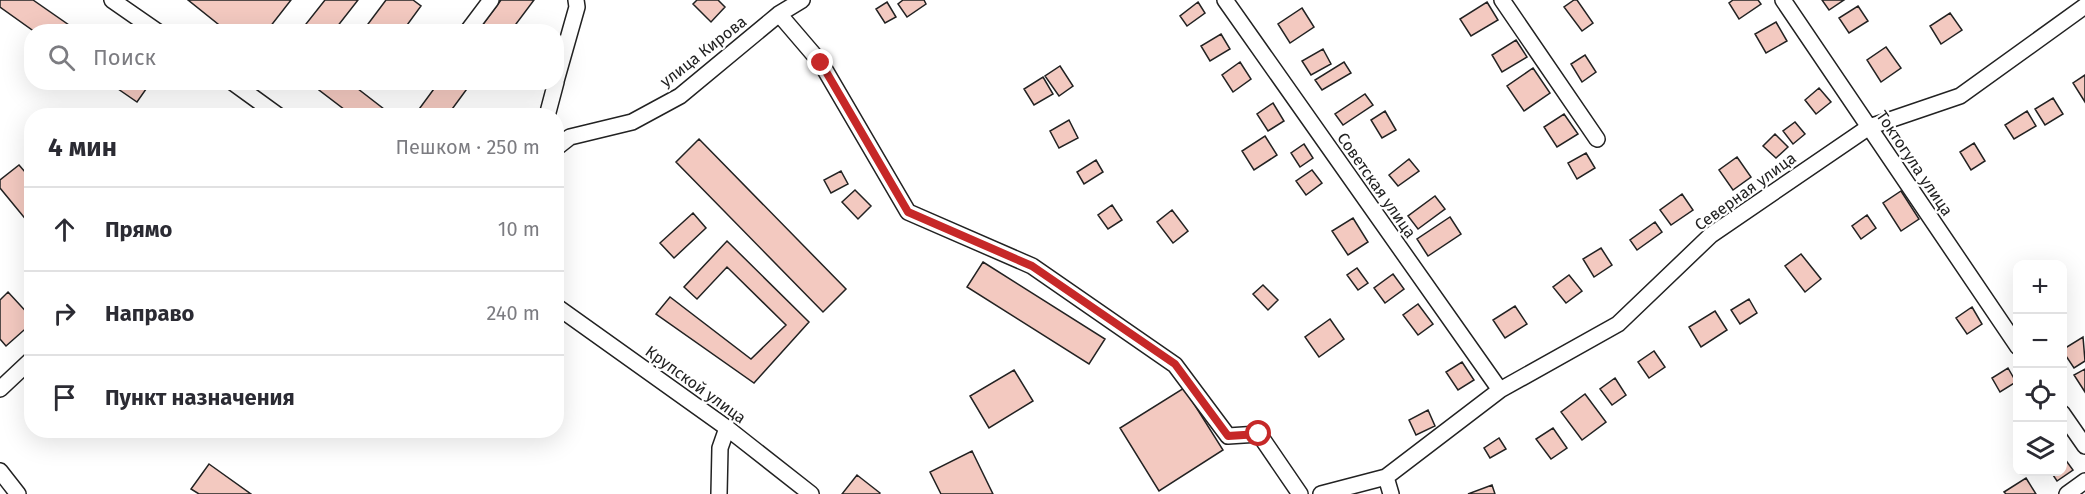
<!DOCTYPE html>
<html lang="ru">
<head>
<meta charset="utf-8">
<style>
  :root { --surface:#fff; --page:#f2f2f3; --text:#2b2b33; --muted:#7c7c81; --line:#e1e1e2 }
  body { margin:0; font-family:"Fira Sans",sans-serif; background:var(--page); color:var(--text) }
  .controls { position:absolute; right:18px; bottom:18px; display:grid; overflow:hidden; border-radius:12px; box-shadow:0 6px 24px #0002 }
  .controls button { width:54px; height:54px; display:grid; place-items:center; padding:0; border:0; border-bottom:2px solid var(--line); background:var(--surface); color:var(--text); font:30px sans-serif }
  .stop { position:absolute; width:18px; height:18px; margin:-14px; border:4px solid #c62828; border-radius:50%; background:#fff }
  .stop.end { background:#c62828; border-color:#fff; box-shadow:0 2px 6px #0008 }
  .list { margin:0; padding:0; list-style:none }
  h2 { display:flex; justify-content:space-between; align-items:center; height:78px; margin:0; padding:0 24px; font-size:26px }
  h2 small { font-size:20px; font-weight:400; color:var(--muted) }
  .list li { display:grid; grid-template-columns:39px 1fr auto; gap:18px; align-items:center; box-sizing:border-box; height:84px; padding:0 24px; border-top:2px solid var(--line) }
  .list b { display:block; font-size:22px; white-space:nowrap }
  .list em { font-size:20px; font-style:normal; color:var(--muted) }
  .icon { flex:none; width:33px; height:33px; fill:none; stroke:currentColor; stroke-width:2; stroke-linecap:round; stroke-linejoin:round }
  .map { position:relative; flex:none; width:2085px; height:494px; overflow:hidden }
  .search { position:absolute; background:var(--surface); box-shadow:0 6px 24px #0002; left:24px; top:24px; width:540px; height:66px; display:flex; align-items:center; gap:15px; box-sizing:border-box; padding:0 21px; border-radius:24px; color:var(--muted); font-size:22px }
  .panel { position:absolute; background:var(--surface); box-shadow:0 6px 24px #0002; left:24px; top:108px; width:540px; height:330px; border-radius:24px }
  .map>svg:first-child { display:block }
  .building { fill:#f3c9c0; stroke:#222; stroke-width:1.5 }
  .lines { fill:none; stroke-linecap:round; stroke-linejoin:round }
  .minor-casing { stroke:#222; stroke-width:18 }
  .minor { stroke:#fff; stroke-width:15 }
  .route { stroke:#c62828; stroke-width:8 }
  .labels { text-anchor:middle; stroke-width:4.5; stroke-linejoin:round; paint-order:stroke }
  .street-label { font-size:16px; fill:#222; stroke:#fff }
</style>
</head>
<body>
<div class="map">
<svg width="2085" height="494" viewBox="0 0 2085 494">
  <rect width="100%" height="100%" fill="#fff"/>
  <!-- building -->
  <path class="building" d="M0,0H33L79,32H35L0,7Z
    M188,0H291L266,32H228Z
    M325,0H358L333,32H306L302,29Z
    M386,0H413L421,6L402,32H362Z
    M501,0H534L510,32H477Z
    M697,0H718L725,7L711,22L693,4Z
    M903,0H924L926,4L907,17L898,4Z
    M1574,0H1577L1593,23L1582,31L1564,7Z
    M1733,0H1758L1761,4L1739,19L1729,3Z
    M1822,0H1844L1829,10Z
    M887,2L896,17L885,23L876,9Z
    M1198,2L1205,13L1187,26L1180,16Z
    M1487,2L1498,20L1471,36L1460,19Z
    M1858,6L1868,21L1849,33L1839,18Z
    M1302,8L1314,27L1290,43L1278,24Z
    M1950,13L1962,30L1941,44L1930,26Z
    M1776,22L1787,41L1766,53L1755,34Z
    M1221,34L1230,49L1210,61L1201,46Z
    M1516,40L1527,57L1502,72L1492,55Z
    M1886,47L1901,68L1881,82L1867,60Z
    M1323,49L1331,64L1311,75L1302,61Z
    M1585,55L1596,72L1582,82L1571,64Z
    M1240,62L1251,79L1233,92L1222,75Z
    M1344,62L1351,73L1322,90L1315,80Z
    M1060,66L1073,86L1059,96L1045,76Z
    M1533,68L1550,93L1524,111L1507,86Z
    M2085,75V102L2073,83Z
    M1043,77L1053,94L1034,105L1024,89Z
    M108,82H151L137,102Z
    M324,82H349L393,116H353L319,90Z
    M439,82H472L447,116H414Z
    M1819,88L1831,102L1816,114L1805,100Z
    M1365,94L1373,105L1343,125L1335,114Z
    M2053,98L2063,114L2045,125L2035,109Z
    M1273,103L1284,121L1268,131L1257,114Z
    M1385,111L1396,130L1382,138L1371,120Z
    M2027,111L2036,126L2014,139L2005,125Z
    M1564,114L1578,134L1557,147L1544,127Z
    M1069,120L1078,138L1059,148L1050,131Z
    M1795,122L1805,134L1793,144L1783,131Z
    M1775,134L1788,147L1776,158L1763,146Z
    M1265,136L1277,155L1254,170L1242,151Z
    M699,139L846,289L823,312L676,162Z
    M1974,143L1985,161L1971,170L1960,152Z
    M1304,144L1313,158L1300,167L1291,153Z
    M1586,153L1595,168L1577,179L1568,163Z
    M1737,157L1751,177L1733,190L1719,170Z
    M1409,159L1419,171L1398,186L1389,175Z
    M1096,160L1103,172L1084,184L1077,172Z
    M19,165L32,180V227L0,188V180Z
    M1312,170L1322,183L1306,195L1296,181Z
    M841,171L848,184L831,193L824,180Z
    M855,190L871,206L858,219L842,202Z
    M1901,191L1919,219L1901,231L1883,203Z
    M1682,194L1693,210L1671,225L1660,210Z
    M1435,196L1445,209L1418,229L1408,216Z
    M1112,205L1122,220L1108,229L1098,215Z
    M1172,210L1188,231L1173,243L1157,222Z
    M693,213L706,228L674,258L660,243Z
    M1867,215L1876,228L1861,239L1852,226Z
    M1450,217L1461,234L1428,256L1417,239Z
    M1353,218L1368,242L1348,255L1332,231Z
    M1655,222L1662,232L1637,250L1630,240Z
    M727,241L809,322L754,383L656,314L670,297L751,359L786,325L727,267L697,299L684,287Z
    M1601,248L1612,265L1594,277L1583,259Z
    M1801,254L1821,279L1805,292L1785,266Z
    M983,262L1105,339L1089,364L967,287Z
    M1357,268L1368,283L1358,290L1347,275Z
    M1393,274L1404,289L1385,303L1374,288Z
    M1569,275L1582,291L1566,303L1553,287Z
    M1263,285L1278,300L1268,310L1253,294Z
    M8,292L32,318V323L6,346L0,339V300Z
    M1749,299L1757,313L1740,324L1731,310Z
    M1418,304L1433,324L1418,335L1403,315Z
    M1515,306L1527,324L1505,338L1493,320Z
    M1972,307L1982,324L1967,334L1956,318Z
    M1715,311L1727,330L1701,347L1689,327Z
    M1330,319L1344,339L1319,357L1305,337Z
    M2083,337L2085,361L2074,368L2062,350Z
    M1654,351L1665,367L1649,378L1638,362Z
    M1462,362L1474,380L1458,390L1446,372Z
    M2008,368L2016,382L2000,392L1992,378Z
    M2085,369V392L2074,375Z
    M1014,370L1033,401L989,428L970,396Z
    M1615,378L1626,395L1612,405L1600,389Z
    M1184,388L1223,450L1159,491L1120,428Z
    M1585,394L1606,422L1582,440L1561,412Z
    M1428,410L1435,426L1416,435L1409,420Z
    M1553,428L1567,448L1551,459L1536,439Z
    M1499,438L1506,449L1490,458L1484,448Z
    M972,451L993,494H941L930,472Z
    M2062,455L2073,470L2057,481L2051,472H2062Z
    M209,464L251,494H199L191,489Z
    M857,475L880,493L879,494H842Z
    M2026,478L2036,494H2006L2004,492Z
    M1492,485L1495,494H1468Z"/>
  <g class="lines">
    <defs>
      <path id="minor" d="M112,0L158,32
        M1225,0L1500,390
        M1502,0L1597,139
        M1783,0L2018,347
        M779,14L821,63L908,212L1032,266L1175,365L1228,436L1259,434L1300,494
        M467,32L491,0
        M556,81L577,7L576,0
        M232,82L279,116
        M547,116L556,82
        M556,148L570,137L632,122L680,96L779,14L802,0
        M556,306L727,428L811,494
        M0,389L32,359
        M2062,413L2085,446
        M0,471L18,494
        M1386,477L1391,494
        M719,494L720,448L727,428
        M1321,494L1386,477L1500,390L1618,324L1711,235L1869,127L1960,96L2085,6
        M2067,494L2085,481"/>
    </defs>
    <!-- minor casing -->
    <use href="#minor" class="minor-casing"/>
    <!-- minor -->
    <use href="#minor" class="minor"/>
  </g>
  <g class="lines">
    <!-- route -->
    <path class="route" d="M821,63L908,212L1032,266L1175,364L1228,436L1259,434"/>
  </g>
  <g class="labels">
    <!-- street labels -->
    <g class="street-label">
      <text transform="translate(703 51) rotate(-38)" y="6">улица Кирова</text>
      <text transform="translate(1915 163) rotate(56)" y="6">Токтогула улица</text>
      <text transform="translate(1377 185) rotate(55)" y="6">Советская улица</text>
      <text transform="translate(1745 191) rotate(-36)" y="6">Северная улица</text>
      <text transform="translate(696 384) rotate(36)" y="6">Крупской улица</text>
    </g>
  </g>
</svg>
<div class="controls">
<button>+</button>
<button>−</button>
<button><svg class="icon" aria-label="locate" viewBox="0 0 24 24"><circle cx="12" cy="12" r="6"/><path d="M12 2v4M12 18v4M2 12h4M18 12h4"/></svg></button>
<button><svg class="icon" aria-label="layers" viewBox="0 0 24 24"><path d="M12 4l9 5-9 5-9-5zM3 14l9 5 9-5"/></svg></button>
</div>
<div class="stop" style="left:1259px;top:434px"></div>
<div class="stop end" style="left:821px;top:63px"></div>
<div class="search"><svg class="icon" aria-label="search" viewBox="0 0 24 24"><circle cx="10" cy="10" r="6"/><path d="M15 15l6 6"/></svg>Поиск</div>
<section class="panel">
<h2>4 мин<small>Пешком · 250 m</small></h2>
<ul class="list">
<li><svg class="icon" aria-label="ahead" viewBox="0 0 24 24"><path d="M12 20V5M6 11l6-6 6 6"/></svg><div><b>Прямо</b></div><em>10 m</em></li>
<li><svg class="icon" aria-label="right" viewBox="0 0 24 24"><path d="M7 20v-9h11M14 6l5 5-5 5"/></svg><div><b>Направо</b></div><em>240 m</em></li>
<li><svg class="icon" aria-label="arrive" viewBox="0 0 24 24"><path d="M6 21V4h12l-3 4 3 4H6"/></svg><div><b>Пункт назначения</b></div></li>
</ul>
</section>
</div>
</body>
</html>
